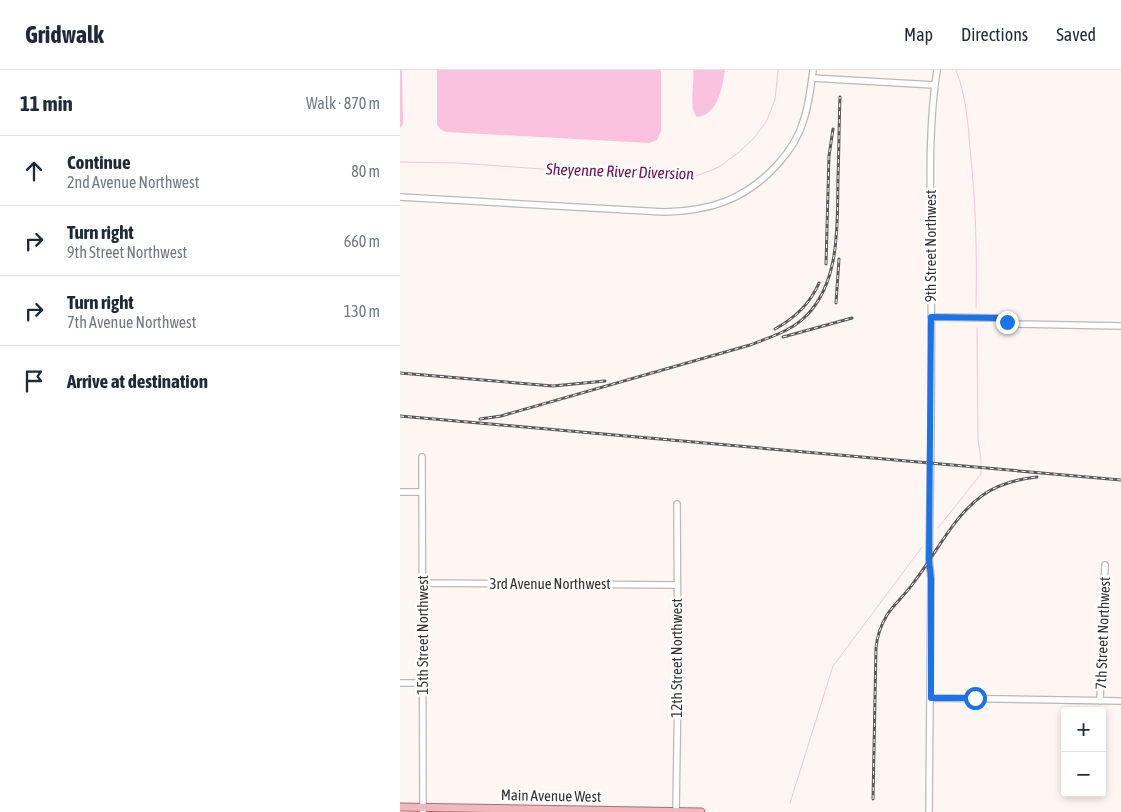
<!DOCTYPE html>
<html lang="en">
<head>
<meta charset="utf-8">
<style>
  :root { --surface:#fff; --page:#f6f6f7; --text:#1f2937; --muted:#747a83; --line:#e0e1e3 }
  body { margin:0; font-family:"Asap Condensed",sans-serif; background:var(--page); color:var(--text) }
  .controls { position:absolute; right:15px; bottom:15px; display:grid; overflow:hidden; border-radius:5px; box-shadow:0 2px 8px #0003 }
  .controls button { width:45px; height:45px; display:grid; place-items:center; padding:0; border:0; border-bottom:1px solid var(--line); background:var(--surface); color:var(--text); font:25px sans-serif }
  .stop { position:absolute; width:15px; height:15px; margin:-11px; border:4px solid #1a73e8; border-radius:50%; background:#fff }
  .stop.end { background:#1a73e8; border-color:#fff; box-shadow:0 1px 5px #0008 }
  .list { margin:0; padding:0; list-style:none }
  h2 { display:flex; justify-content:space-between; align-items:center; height:65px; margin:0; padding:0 20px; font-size:21px }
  h2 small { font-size:16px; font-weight:400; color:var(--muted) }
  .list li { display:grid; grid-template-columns:32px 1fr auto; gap:15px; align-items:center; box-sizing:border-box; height:70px; padding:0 20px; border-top:1px solid var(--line) }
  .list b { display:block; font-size:19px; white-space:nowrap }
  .list p { margin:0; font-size:16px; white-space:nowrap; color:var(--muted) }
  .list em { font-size:16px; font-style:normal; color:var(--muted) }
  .icon { flex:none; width:28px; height:28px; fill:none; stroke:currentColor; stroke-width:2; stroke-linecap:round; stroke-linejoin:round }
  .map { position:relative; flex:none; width:721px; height:742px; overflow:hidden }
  header { display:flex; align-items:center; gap:30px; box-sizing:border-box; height:70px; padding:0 25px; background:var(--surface); border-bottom:1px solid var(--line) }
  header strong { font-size:24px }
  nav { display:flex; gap:28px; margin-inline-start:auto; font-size:18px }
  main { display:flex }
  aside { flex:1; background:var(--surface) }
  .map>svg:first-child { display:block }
  .water { fill:#fac2dc }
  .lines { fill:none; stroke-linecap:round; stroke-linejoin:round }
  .stream { stroke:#fac2dc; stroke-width:1 }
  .minor-casing { stroke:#beb7b4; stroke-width:8 }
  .major-casing { stroke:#ab6c6e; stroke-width:9 }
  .minor { stroke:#fff; stroke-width:5.5 }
  .major { stroke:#f2b9bc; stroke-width:7 }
  .rail-casing { stroke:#5e5a59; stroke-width:3 }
  .rail { stroke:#fff; stroke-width:1; stroke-dasharray:4; stroke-linecap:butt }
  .route { stroke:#1a73e8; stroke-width:6 }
  .labels { text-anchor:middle; stroke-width:5; stroke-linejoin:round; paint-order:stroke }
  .street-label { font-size:15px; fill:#363332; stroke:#fff }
  .water-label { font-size:16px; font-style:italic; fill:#750b4e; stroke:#fff }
</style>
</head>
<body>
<header>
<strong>Gridwalk</strong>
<nav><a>Map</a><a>Directions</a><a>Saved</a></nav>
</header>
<main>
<aside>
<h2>11 min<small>Walk · 870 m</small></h2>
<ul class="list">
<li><svg class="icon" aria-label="ahead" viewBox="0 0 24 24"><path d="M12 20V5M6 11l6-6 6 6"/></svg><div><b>Continue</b><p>2nd Avenue Northwest</p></div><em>80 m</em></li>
<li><svg class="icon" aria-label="right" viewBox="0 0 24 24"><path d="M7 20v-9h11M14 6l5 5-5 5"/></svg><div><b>Turn right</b><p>9th Street Northwest</p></div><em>660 m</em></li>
<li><svg class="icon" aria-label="right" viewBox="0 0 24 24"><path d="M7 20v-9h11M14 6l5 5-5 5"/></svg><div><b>Turn right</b><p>7th Avenue Northwest</p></div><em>130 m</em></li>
<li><svg class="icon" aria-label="arrive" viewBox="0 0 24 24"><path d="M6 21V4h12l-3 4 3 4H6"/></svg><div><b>Arrive at destination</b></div></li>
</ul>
</aside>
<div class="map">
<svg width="721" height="742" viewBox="0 0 721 742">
  <rect width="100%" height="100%" fill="#fef6f3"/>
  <!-- water -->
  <path class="water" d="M0,0H2L3,54L0,58Z
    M37,0H261V61L257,70L249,73L46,62L40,59L37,54Z
    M293,0H325C322,17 318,45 297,47C288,39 295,13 293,0Z"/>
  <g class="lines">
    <!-- stream -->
    <path class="stream" d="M556,0C566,26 568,52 570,79C576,132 577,185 576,238
      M0,92L58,93L212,104L296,106L319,97L339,82L354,68L366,52L375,30L378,0
      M538,458L581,404V389L578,370L577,258
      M390,733L433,596L522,477"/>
    <defs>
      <path id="minor" d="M412,8L534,15
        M0,127L264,142C310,141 345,130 377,95C389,82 399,67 404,49C409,33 411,17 413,0
        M531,247L597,248L616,254L721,256
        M22,387L23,742
        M0,422H22
        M23,513L277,515
        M0,613H23
        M531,628L721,631
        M700,631L705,495
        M276,742L278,613L277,434
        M529,742L531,508L529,489C531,392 532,295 531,197C531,132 527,65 537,0"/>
      <path id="major" d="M0,737L301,742"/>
    </defs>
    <!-- minor casing -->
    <use href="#minor" class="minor-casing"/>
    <!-- major casing -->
    <use href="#major" class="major-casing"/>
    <!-- minor -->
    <use href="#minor" class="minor"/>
    <!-- major -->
    <use href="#major" class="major"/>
    <defs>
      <path id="rail" d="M426,194L429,86L433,59
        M436,233L439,189
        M375,259C395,248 410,234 419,213
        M383,267L452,248
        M0,303L153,316L205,311
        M0,346L721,410
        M80,349L101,346L350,275C370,267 392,261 407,245C441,210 437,152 438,107C439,80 439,54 440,27
        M473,729L476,578C477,566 481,555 487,545C495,533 506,524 514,512C536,484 553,446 583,425C599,414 618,409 637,407"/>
    </defs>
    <!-- rail casing -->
    <use href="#rail" class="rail-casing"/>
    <!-- rail -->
    <use href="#rail" class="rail"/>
  </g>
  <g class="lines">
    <!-- route -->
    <path class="route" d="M575,628H531V508L529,490L531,247L597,248L607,252"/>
  </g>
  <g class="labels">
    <!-- street labels -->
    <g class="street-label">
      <text transform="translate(531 176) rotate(-90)" y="5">9th Street Northwest</text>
      <text x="150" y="519">3rd Avenue Northwest</text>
      <text transform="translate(703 563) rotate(-88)" y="5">7th Street Northwest</text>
      <text transform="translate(23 565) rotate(-90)" y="5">15th Street Northwest</text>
      <text transform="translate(277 588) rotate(-90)" y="5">12th Street Northwest</text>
      <text transform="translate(151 726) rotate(1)" y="5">Main Avenue West</text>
    </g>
    <!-- water labels -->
    <g class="water-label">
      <text transform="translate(220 101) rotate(2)" y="6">Sheyenne River Diversion</text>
    </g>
  </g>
</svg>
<div class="controls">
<button>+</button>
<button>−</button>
</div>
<div class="stop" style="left:575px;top:628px"></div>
<div class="stop end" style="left:607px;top:252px"></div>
</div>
</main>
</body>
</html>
